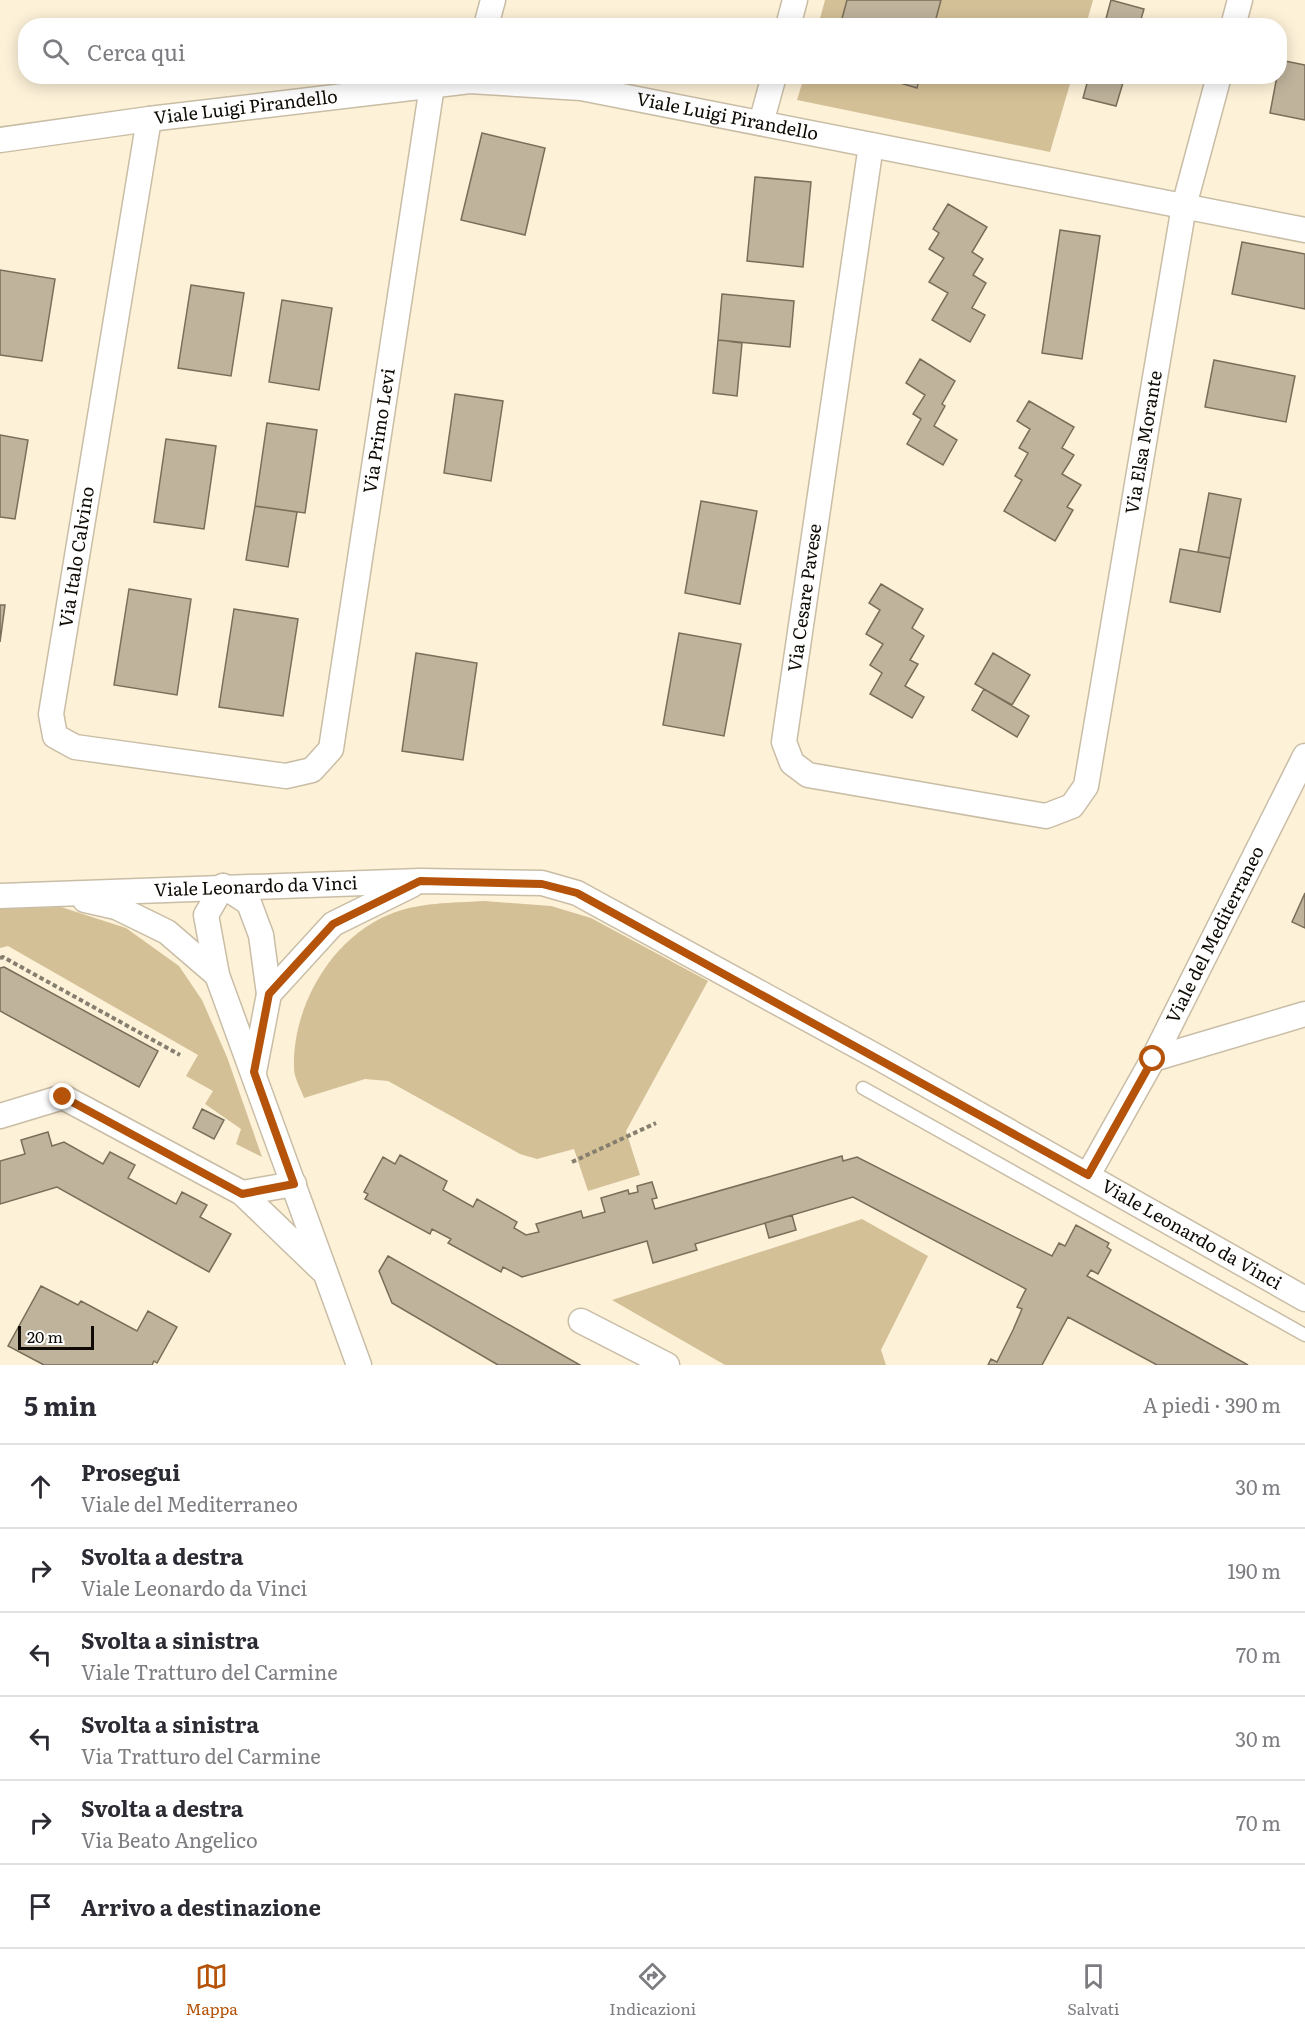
<!DOCTYPE html>
<html lang="it">
<head>
<meta charset="utf-8">
<style>
  :root { --surface:#fff; --page:#f7f7f7; --text:#2b2b33; --muted:#7c7c81; --line:#e1e1e2; --accent:#b45309 }
  body { margin:0; font-family:Literata,serif; background:var(--page); color:var(--text) }
  .scale { position:absolute; left:18px; bottom:15px; width:76px; box-sizing:border-box; padding-left:6px; border:3px solid #0f0b04; border-top:0; font-size:16px; line-height:21px; white-space:nowrap; color:#0f0b04; -webkit-text-stroke:4px #fff; paint-order:stroke }
  .stop { position:absolute; width:18px; height:18px; margin:-14px; border:4px solid #b45309; border-radius:50%; background:#fff }
  .stop.end { background:#b45309; border-color:#fff; box-shadow:0 2px 6px #0008 }
  .list { margin:0; padding:0; list-style:none }
  h2 { display:flex; justify-content:space-between; align-items:center; height:78px; margin:0; padding:0 24px; font-size:26px }
  h2 small { font-size:20px; font-weight:400; color:var(--muted) }
  .list li { display:grid; grid-template-columns:39px 1fr auto; gap:18px; align-items:center; box-sizing:border-box; height:84px; padding:0 24px; border-top:2px solid var(--line) }
  .list b { display:block; font-size:22px; white-space:nowrap }
  .list p { margin:0; font-size:20px; white-space:nowrap; color:var(--muted) }
  .list em { font-size:20px; font-style:normal; color:var(--muted) }
  .icon { flex:none; width:33px; height:33px; fill:none; stroke:currentColor; stroke-width:2; stroke-linecap:round; stroke-linejoin:round }
  .map { position:relative; flex:none; width:1305px; height:1365px; overflow:hidden }
  .search { position:absolute; background:var(--surface); box-shadow:0 3px 15px #0003; left:18px; right:18px; top:18px; height:66px; display:flex; align-items:center; gap:15px; box-sizing:border-box; padding:0 21px; border-radius:24px; color:var(--muted); font-size:22px }
  .sheet { height:582px; background:var(--surface) }
  nav { display:flex; justify-content:space-around; align-items:center; box-sizing:border-box; height:84px; border-top:2px solid var(--line); background:var(--surface); font-size:16px; color:var(--muted) }
  nav a { display:grid; justify-items:center; gap:3px }
  nav .on { color:var(--accent) }
  .map>svg:first-child { display:block }
  .green { fill:#d4c097 }
  .building { fill:#bfb39c; stroke:#796e59; stroke-width:1.5 }
  .lines { fill:none; stroke-linecap:round; stroke-linejoin:round }
  .lane-casing { stroke:#c9bda6; stroke-width:15 }
  .street-casing { stroke:#c9bda6; stroke-width:27 }
  .path { stroke:#867e6e; stroke-width:4; stroke-dasharray:4.5 3; stroke-linecap:butt }
  .lane { stroke:#fff; stroke-width:12 }
  .street { stroke:#fff; stroke-width:24 }
  .route { stroke:#b45309; stroke-width:8 }
  .labels { text-anchor:middle; stroke-width:6; stroke-linejoin:round; paint-order:stroke }
  .street-label { font-size:18px; fill:#0f0b04; stroke:#fff }
</style>
</head>
<body>
<div class="map">
<svg width="1305" height="1365" viewBox="0 0 1305 1365">
  <rect width="100%" height="100%" fill="#fdf1d8"/>
  <!-- green -->
  <path class="green" d="M825,0H1093L1086,25L818,26Z
    M804,77H1072L1050,152L797,100Z
    M484,901L551,906L591,918L708,981L626,1131L640,1175L588,1191L574,1149L537,1159L520,1154L388,1081L365,1079L304,1098C301,1089 294,1078 294,1068C292,1007 331,939 388,915C418,902 452,903 484,901Z
    M61,907L126,928L179,966L202,1000L227,1057L262,1157L236,1144L241,1129L205,1104L213,1091L186,1076L198,1055L8,946L0,948V909Z
    M862,1219L928,1256L881,1350L886,1365H725L612,1300Z"/>
  <!-- building -->
  <path class="building" d="M847,0H941L934,26H840Z
    M1111,0L1144,9L1139,26H1104Z
    M1280,60L1305,65V120L1270,113L1277,76H1280Z
    M877,76H920L917,88Z
    M1089,76H1125L1116,106L1083,98Z
    M482,133L545,148L525,235L461,220Z
    M755,177L811,182L803,267L747,261Z
    M948,204L987,227L972,252L983,259L973,275L986,283L972,308L985,315L970,342L932,320L948,293L929,282L944,258L929,249L939,233L933,229Z
    M1060,230L1100,236L1082,359L1042,353Z
    M1242,242L1305,254V309L1232,294Z
    M0,270L55,279L42,361L0,355Z
    M191,285L244,293L231,376L178,368Z
    M722,294L794,301L790,347L718,340Z
    M282,300L332,308L319,390L269,382Z
    M718,340L742,343L737,396L713,393Z
    M920,359L955,381L942,404L945,406L934,426L957,440L943,465L907,444L921,419L913,414L925,395L906,383Z
    M1214,360L1295,376L1286,422L1205,407Z
    M455,394L503,401L491,481L444,473Z
    M1029,401L1074,427L1062,448L1074,455L1062,474L1081,485L1067,507L1073,510L1055,541L1004,511L1022,480L1015,476L1028,453L1019,448L1030,429L1017,421Z
    M267,423L317,430L305,513L255,506Z
    M0,435L28,440L15,519L0,517Z
    M166,439L216,446L204,529L154,522Z
    M1209,493L1241,499L1230,558L1198,552Z
    M701,501L757,511L740,604L685,593Z
    M255,506L297,512L288,567L246,560Z
    M1180,549L1230,558L1220,612L1170,602Z
    M881,584L923,609L912,628L924,636L910,660L918,664L905,686L924,697L912,718L870,694L882,673L870,665L883,644L866,634L880,610L869,603Z
    M129,589L191,599L177,695L114,685Z
    M0,605H5L0,642Z
    M234,609L298,619L283,716L219,707Z
    M679,633L741,644L724,736L663,725Z
    M416,653L477,663L463,760L402,751Z
    M993,653L1030,675L1012,705L975,684Z
    M984,689L1029,716L1017,737L972,710Z
    M1305,893V928L1292,922Z
    M4,967L158,1051L139,1087L0,1011V968Z
    M202,1109L224,1120L214,1139L193,1128Z
    M48,1132L52,1146L64,1142L103,1164L110,1152L135,1165L128,1178L176,1204L182,1192L207,1205L200,1217L231,1234L209,1272L57,1187L0,1204V1161L25,1154L21,1140Z
    M400,1155L447,1181L443,1190L473,1207L477,1199L517,1222L514,1228L526,1235L539,1232L536,1224L581,1211L583,1218L605,1212L601,1198L628,1190L629,1194L638,1192L637,1186L652,1182L657,1198L652,1199L655,1209L842,1156L843,1161L857,1157L1052,1256L1059,1243L1065,1246L1076,1225L1109,1243L1107,1247L1111,1250L1098,1274L1091,1270L1087,1276L1248,1365H1157L1068,1317L1042,1365H988L991,1359L997,1362L1013,1330L1022,1309L1017,1307L1026,1289L853,1197L695,1244L697,1250L653,1263L647,1241L522,1277L503,1267L501,1272L448,1243L451,1239L432,1229L430,1234L365,1199L368,1194L364,1192L383,1157L395,1164Z
    M792,1215L796,1230L769,1238L765,1223Z
    M388,1256L550,1348L580,1365H498L392,1303L379,1271Z
    M41,1286L78,1305L81,1301L137,1331L148,1311L177,1327L157,1363L154,1361L152,1365H44L8,1346Z"/>
  <g class="lines">
    <defs>
      <path id="lane" d="M863,1088L1305,1335"/>
      <g id="street">
        <path d="M486,26L493,0"/>
        <path d="M788,26L795,0"/>
        <path d="M1233,26L1240,0"/>
        <path id="s1" d="M149,119L51,714L55,736L75,747L286,776L312,770L331,749L432,86"/>
        <path d="M761,123L774,76"/>
        <path id="s2" d="M0,140L149,119L470,81L581,88L1305,230"/>
        <path id="s3" d="M871,145L784,742L792,763L808,775L1046,816L1072,806L1086,786L1184,206L1219,76"/>
        <path d="M223,886L206,915L217,975L359,1365"/>
        <path d="M223,886L249,903L261,935L269,994L254,1072"/>
        <path id="s4" d="M0,896L420,881L542,883L577,893L881,1059L1305,1299"/>
        <path d="M85,900L116,907L167,932L217,975"/>
        <path d="M269,994L333,924L412,885"/>
        <path d="M1153,1059L1305,1014"/>
        <path d="M0,1116L63,1097L242,1193L321,1269"/>
        <path id="s5" d="M1088,1175L1153,1059L1305,756"/>
        <path d="M242,1193L294,1184"/>
        <path d="M581,1321L667,1365"/>
      </g>
    </defs>
    <!-- lane casing -->
    <use href="#lane" class="lane-casing"/>
    <!-- street casing -->
    <use href="#street" class="street-casing"/>
    <!-- path -->
    <path class="path" d="M0,958L3,957L180,1055
      M572,1162L656,1123"/>
    <!-- lane -->
    <use href="#lane" class="lane"/>
    <!-- street -->
    <use href="#street" class="street"/>
  </g>
  <g class="lines">
    <!-- route -->
    <path class="route" d="M63,1097L242,1194L294,1184L254,1072L269,994L333,924L420,881L542,884L577,893L1088,1175L1153,1059"/>
  </g>
  <g class="labels">
    <!-- street labels -->
    <g class="street-label">
      <text dy="6" stroke="none"><textPath href="#s2" startOffset="248">Viale Luigi Pirandello</textPath></text>
      <text dy="6" stroke="none"><textPath href="#s2" startOffset="734">Viale Luigi Pirandello</textPath></text>
      <text dy="6" stroke="none"><textPath href="#s1" startOffset="1238">Via Primo Levi</textPath></text>
      <text dy="6" stroke="none"><textPath href="#s3" startOffset="1288">Via Elsa Morante</textPath></text>
      <text transform="translate(77 557) rotate(-81)" y="6">Via Italo Calvino</text>
      <text transform="translate(805 598) rotate(-82)" y="6">Via Cesare Pavese</text>
      <text dy="6" stroke="none"><textPath href="#s4" startOffset="256">Viale Leonardo da Vinci</textPath></text>
      <text dy="6" stroke="none"><textPath href="#s5" startOffset="272">Viale del Mediterraneo</textPath></text>
      <text dy="6" stroke="none"><textPath href="#s4" startOffset="1282">Viale Leonardo da Vinci</textPath></text>
    </g>
  </g>
</svg>
<div class="scale">20 m</div>
<div class="stop" style="left:1153px;top:1059px"></div>
<div class="stop end" style="left:63px;top:1097px"></div>
<div class="search"><svg class="icon" aria-label="search" viewBox="0 0 24 24"><circle cx="10" cy="10" r="6"/><path d="M15 15l6 6"/></svg>Cerca qui</div>
</div>
<section class="sheet">
<h2>5 min<small>A piedi · 390 m</small></h2>
<ul class="list">
<li><svg class="icon" aria-label="ahead" viewBox="0 0 24 24"><path d="M12 20V5M6 11l6-6 6 6"/></svg><div><b>Prosegui</b><p>Viale del Mediterraneo</p></div><em>30 m</em></li>
<li><svg class="icon" aria-label="right" viewBox="0 0 24 24"><path d="M7 20v-9h11M14 6l5 5-5 5"/></svg><div><b>Svolta a destra</b><p>Viale Leonardo da Vinci</p></div><em>190 m</em></li>
<li><svg class="icon" aria-label="left" viewBox="0 0 24 24"><path d="M17 20v-9H6M10 6l-5 5 5 5"/></svg><div><b>Svolta a sinistra</b><p>Viale Tratturo del Carmine</p></div><em>70 m</em></li>
<li><svg class="icon" aria-label="left" viewBox="0 0 24 24"><path d="M17 20v-9H6M10 6l-5 5 5 5"/></svg><div><b>Svolta a sinistra</b><p>Via Tratturo del Carmine</p></div><em>30 m</em></li>
<li><svg class="icon" aria-label="right" viewBox="0 0 24 24"><path d="M7 20v-9h11M14 6l5 5-5 5"/></svg><div><b>Svolta a destra</b><p>Via Beato Angelico</p></div><em>70 m</em></li>
<li><svg class="icon" aria-label="arrive" viewBox="0 0 24 24"><path d="M6 21V4h12l-3 4 3 4H6"/></svg><div><b>Arrivo a destinazione</b></div></li>
</ul>
</section>
<nav>
<a class="on"><svg class="icon" aria-label="map" viewBox="0 0 24 24"><path d="M3 6l6-2 6 2 6-2v14l-6 2-6-2-6 2zM9 4v14M15 6v14"/></svg>Mappa</a>
<a><svg class="icon" aria-label="directions" viewBox="0 0 24 24"><path d="M12 3l9 9-9 9-9-9zM9 14v-3h6M13 9l2 2-2 2"/></svg>Indicazioni</a>
<a><svg class="icon" aria-label="saved" viewBox="0 0 24 24"><path d="M7 4h10v16l-5-4-5 4z"/></svg>Salvati</a>
</nav>
</body>
</html>
